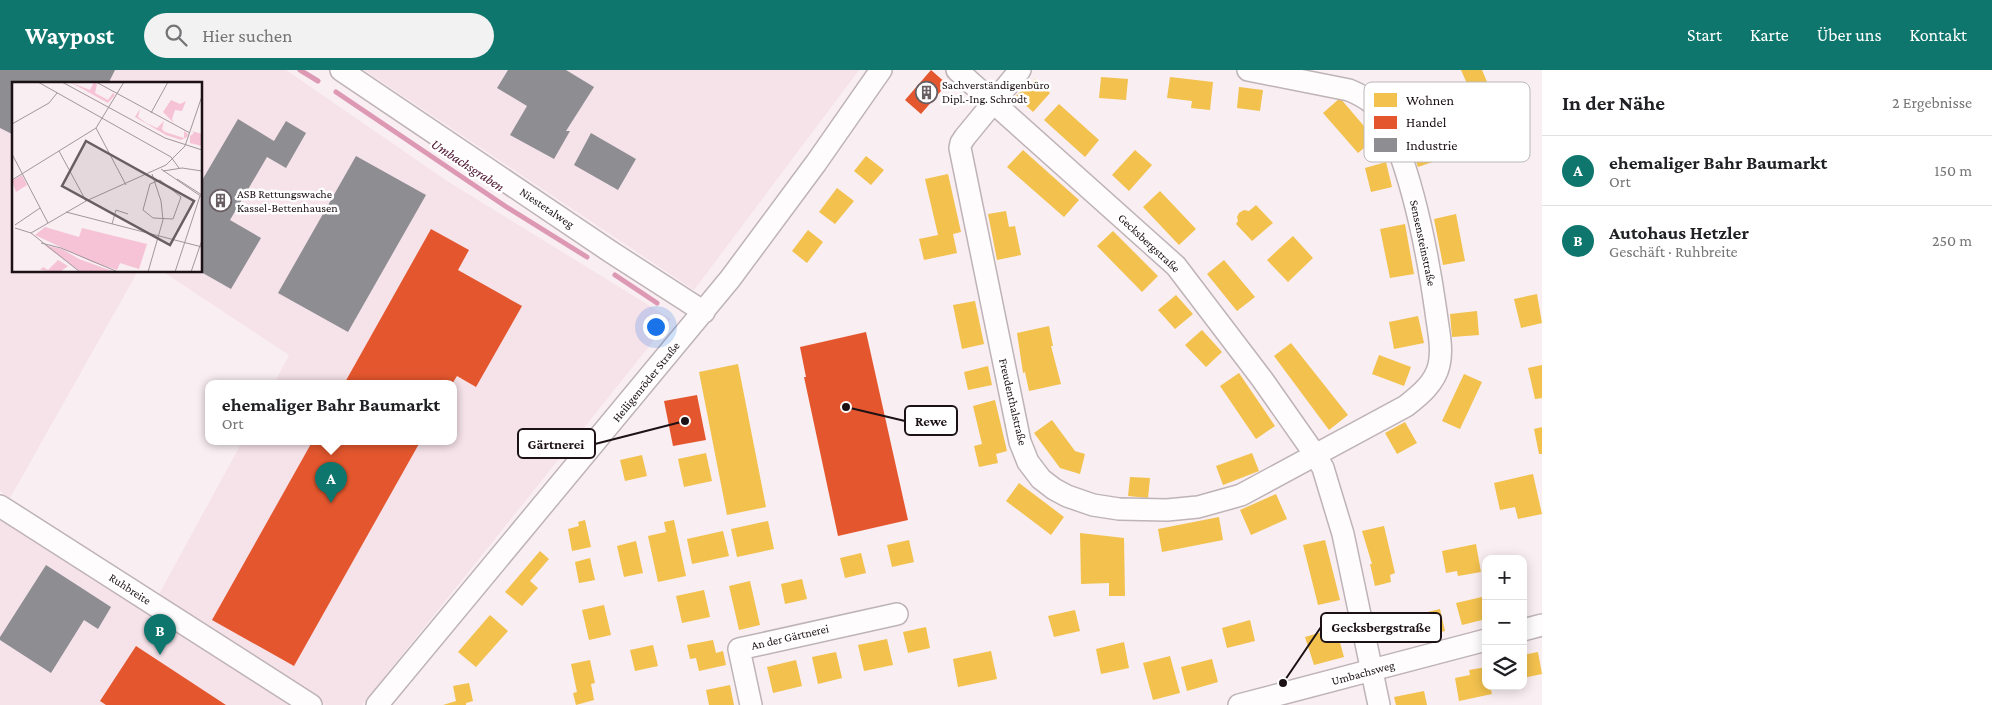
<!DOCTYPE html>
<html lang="de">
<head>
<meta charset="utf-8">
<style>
  :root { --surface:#fff; --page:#f2f2f2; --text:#202124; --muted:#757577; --line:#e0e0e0; --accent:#0f766e }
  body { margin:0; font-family:"Crimson Pro",serif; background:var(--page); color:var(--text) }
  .controls { position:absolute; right:15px; bottom:15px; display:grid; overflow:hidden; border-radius:10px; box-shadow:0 2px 12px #0003 }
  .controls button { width:45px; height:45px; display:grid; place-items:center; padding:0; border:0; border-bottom:1px solid var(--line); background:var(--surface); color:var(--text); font:25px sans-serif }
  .you { position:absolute; left:655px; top:256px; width:18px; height:18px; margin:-12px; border:4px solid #fff; border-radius:50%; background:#1a73e8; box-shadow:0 0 0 8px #1a73e833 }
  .badge { display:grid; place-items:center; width:32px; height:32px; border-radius:50%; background:var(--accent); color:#fff; font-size:16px; font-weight:700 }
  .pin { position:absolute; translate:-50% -41px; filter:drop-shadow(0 1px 2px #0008) }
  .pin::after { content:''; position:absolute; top:26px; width:18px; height:15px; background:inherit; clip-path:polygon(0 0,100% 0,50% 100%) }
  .popup { position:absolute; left:205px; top:310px; width:252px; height:65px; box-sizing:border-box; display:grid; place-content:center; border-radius:10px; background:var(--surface); filter:drop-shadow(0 1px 4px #0005); font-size:16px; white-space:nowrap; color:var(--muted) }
  .popup b { font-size:19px; color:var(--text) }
  .popup::after { content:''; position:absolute; left:50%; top:100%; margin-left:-10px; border:10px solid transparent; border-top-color:var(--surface) }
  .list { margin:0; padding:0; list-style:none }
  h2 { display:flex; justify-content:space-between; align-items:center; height:65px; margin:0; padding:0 20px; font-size:21px }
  h2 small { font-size:16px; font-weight:400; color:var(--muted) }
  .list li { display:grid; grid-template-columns:32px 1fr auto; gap:15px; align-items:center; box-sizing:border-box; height:70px; padding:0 20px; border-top:1px solid var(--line) }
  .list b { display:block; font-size:19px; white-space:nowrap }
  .list p { margin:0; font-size:16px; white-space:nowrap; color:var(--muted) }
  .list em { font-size:16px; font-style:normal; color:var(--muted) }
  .icon { flex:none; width:28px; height:28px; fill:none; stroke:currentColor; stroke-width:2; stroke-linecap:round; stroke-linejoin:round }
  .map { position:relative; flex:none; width:1542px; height:635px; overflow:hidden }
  header { display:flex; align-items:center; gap:30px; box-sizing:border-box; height:70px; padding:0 25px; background:var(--accent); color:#fff }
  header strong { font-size:24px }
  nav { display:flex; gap:28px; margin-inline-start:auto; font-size:18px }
  .search { width:350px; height:45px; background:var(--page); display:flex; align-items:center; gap:12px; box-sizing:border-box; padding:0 18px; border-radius:28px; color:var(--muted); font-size:19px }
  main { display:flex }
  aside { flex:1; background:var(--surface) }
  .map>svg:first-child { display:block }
  .built { fill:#f6e2e9 }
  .homes { fill:#f2c14e }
  .shops { fill:#e4572e }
  .industry { fill:#8d8d92 }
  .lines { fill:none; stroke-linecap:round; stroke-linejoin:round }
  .stream { stroke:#dd98b3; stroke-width:5 }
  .minor-casing { stroke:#beb3b6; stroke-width:24 }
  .minor { stroke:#fefcfd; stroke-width:21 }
  .labels { text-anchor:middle; stroke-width:5; stroke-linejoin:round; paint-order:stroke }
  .poi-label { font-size:12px; fill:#1c1115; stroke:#fff; text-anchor:start }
  .street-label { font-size:12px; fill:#1c1115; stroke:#fff }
  .water-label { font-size:14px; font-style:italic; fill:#4a0f2b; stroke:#fff }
  .inset-road { fill:none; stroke:#a19699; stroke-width:1 }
  .view { fill:#695e62; fill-opacity:0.15; stroke:#695e62; stroke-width:2.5 }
  .inset-edge { fill:none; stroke:#1c1115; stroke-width:2.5 }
  .key { fill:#fff; stroke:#bbb8b9; stroke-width:1 }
  .key-label { font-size:14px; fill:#1c1115 }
  .leader { fill:none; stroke:#1c1115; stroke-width:2 }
  .callout-dot { fill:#1c1115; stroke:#fff; stroke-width:2 }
  .callout { fill:#fff; stroke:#1c1115; stroke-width:2 }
  .callout-label { font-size:14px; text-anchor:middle; font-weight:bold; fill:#1c1115 }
</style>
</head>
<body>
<header>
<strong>Waypost</strong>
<div class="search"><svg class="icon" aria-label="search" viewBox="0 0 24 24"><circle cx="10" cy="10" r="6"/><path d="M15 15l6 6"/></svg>Hier suchen</div>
<nav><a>Start</a><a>Karte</a><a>Über uns</a><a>Kontakt</a></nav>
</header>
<main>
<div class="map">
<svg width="1542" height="635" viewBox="0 0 1542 635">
  <rect width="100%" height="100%" fill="#f9eef1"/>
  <!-- built -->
  <path class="built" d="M0,0H286L447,111L671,249L362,635H325L158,526L242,372H454V314H274L289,285L162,201H201V14H14V201H138L10,428L0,421Z
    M364,0H859L694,220Z
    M0,448L136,536L290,635H0Z"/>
  <!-- homes -->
  <path class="homes" d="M1461,0H1482L1493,26L1476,34Z
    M1101,7L1128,9L1126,30L1099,28Z
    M1170,7L1213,12L1210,40L1191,38L1192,31L1167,28Z
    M1035,9L1050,23L1033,42L1016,26Z
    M1239,17L1263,20L1260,41L1237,38Z
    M1419,18L1426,37L1403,45L1396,26Z
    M1340,28L1375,69L1358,83L1323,43Z
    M1059,34L1099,70L1085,87L1044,50Z
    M1434,61L1444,88L1418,97L1408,70Z
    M1521,71L1524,86L1513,88L1509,74Z
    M1023,80L1079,130L1064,147L1007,97Z
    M1135,80L1152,95L1129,121L1112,105Z
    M866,86L884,100L871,115L854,101Z
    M1386,92L1392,117L1371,122L1365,98Z
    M948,104L961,162L953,164L957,183L924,190L919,169L938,165L925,109Z
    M837,118L854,131L835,154L819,142Z
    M1160,121L1196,159L1179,175L1143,137Z
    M1256,135L1273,153L1252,171L1236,154L1238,151L1237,147L1239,143L1244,140L1249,141Z
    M1006,141L1009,157L1015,156L1021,185L997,190L988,144Z
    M1456,144L1465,191L1443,195L1434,149Z
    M1405,154L1414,204L1390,208L1380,159Z
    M808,160L823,172L807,193L792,181Z
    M1113,161L1158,206L1142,222L1097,176Z
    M1293,166L1313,188L1288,212L1267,190Z
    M1224,190L1255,227L1237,241L1207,204Z
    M1537,224L1542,253L1521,258L1514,229Z
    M1176,225L1193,244L1175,259L1158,240Z
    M975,231L984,274L962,279L953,235Z
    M1477,241L1479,265L1452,267L1450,244Z
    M1418,246L1424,273L1394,279L1389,252Z
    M1049,256L1053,276H1051L1061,314L1029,321L1025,302L1023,303L1017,263Z
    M1202,260L1222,282L1206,297L1185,275Z
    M1291,273L1348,345L1329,360L1274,286Z
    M1379,285L1411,297L1404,316L1372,304Z
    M738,294L766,437L727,445L699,302Z
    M1542,295V328L1535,329L1528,298Z
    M988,296L992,315L968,320L964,302Z
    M1239,303L1275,356L1256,369L1220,316Z
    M1464,304L1482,312L1460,359L1442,351Z
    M995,330L1007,381L996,384L998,393L979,397L974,376L982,374L973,336Z
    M1052,350L1075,381L1085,384L1080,404L1060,398L1034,363Z
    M1405,352L1417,373L1397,384L1385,363Z
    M1542,357V384H1539L1534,359Z
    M706,383L712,411L684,417L678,389Z
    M1252,383L1259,401L1223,415L1216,396Z
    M642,385L647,406L625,411L620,390Z
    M1533,404L1542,444L1518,449L1515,437L1500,440L1494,413Z
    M1130,407L1150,408L1148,428L1128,426Z
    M1019,413L1064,447L1051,465L1006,431Z
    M1276,424L1287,449L1251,465L1240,440Z
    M1219,447L1223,470L1162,482L1158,459Z
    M585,450L591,477L572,481L568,459L579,456L578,452Z
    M674,450L686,506L658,512L648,466L666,462L664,452Z
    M768,451L774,479L737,487L731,459Z
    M1384,456L1395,503L1390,505L1391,512L1375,516L1370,494H1372L1362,461Z
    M723,461L729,486L692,494L687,469Z
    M1080,463L1124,468L1125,526H1109V513L1081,514Z
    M909,470L914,492L892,497L887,475Z
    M1325,470L1340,530L1318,535L1303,475Z
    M636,471L643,503L624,507L617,476Z
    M1476,474L1481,502L1458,506L1457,501L1446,503L1442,481Z
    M540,481L549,489L530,511L538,518L522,536L505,522Z
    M861,483L866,503L845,508L840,488Z
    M590,488L595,510L579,513L575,492Z
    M802,509L807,529L785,534L781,514Z
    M750,511L760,555L739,560L729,516Z
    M704,520L710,547L682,553L676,526Z
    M1486,526V549L1462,555L1456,533Z
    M604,535L611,565L589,570L582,540Z
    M1440,539L1445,561L1424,566L1419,544Z
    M1075,540L1080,561L1054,567L1048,546Z
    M490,545L508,561L476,597L458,582Z
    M1250,550L1255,571L1227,578L1222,558Z
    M926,557L930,578L908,583L903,562Z
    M1336,558L1344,587L1314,595L1305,567Z
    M887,569L893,595L864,601L858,575Z
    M713,570L716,583L723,581L726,595L699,601L696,588L690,589L687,575Z
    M1124,572L1129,598L1101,604L1096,579Z
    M653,575L658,596L635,601L630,580Z
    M991,581L997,609L958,617L953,589Z
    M836,582L842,608L818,614L812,587Z
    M1538,582L1542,604L1523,608V585Z
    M1170,586L1180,623L1153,630L1143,593Z
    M1212,589L1218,612L1187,621L1181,597Z
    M590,590L595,613L591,614L594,630L576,635L573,623L577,622L571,594Z
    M796,590L802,616L773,623L767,597Z
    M1486,597V616H1490L1492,624L1459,631L1455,608L1470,605L1469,600Z
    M469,613L473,631L466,633V635H443L456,631L453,616Z
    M730,615L734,635H709L706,620Z
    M1424,621L1427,635H1396L1394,627Z"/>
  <!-- shops -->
  <path class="shops" d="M931,0L947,14L921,44L905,30Z
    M431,159L469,180L458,200L522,236L476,317L457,306L452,314H344Z
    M866,262L908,450L838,466L804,307H806L800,277Z
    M697,325L706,370L673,376L664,331Z
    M312,372H420L294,596L212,550Z
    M136,576L226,635H106L100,631Z"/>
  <!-- industry -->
  <path class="industry" d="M0,0H115L108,14H14V65L0,58Z
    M508,0H566L594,17L566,61H570L554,89L510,65L527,36L497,18Z
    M238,49L274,71L286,51L306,63L286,98L267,87L230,150L261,168L231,219L201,202V112Z
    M591,63L636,89L618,120L574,95Z
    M356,86L426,125L348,262L278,223Z
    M46,495L111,537L98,559L84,550L51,603L0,570V567Z"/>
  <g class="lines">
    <!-- stream -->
    <path class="stream" d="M300,0L318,11
      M336,22L505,136L587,187
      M615,205L657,233"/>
    <defs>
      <path id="minor" d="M341,0L611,182L704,242
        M957,0L1176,196L1262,309L1316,386L1323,398L1343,464L1379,635
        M1020,0L965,67L961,73L960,78L1020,372L1028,392L1041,409L1054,419L1067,426L1093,435L1119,439L1167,440L1198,437L1241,425L1406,336C1420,325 1435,313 1439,295C1443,278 1438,259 1436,242C1428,186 1417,128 1397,75C1394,67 1392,57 1387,50C1377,35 1366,27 1349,20L1248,0
        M0,436L311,635
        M1523,560L1542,555
        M377,635L730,209L816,93L881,0
        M751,635L739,579L897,544
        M1239,635L1486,570"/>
    </defs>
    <!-- minor casing -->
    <use href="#minor" class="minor-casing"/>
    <!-- minor -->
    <use href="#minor" class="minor"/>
  </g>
  <!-- icons -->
  <defs>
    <symbol id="building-ring" viewBox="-11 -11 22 22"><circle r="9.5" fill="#fff" stroke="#695e62" stroke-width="1.5"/><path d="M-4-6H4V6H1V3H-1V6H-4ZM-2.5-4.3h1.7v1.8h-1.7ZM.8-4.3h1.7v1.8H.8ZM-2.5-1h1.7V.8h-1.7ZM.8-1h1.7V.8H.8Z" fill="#695e62"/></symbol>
  </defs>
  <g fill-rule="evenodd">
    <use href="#building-ring" x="914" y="10" width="25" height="25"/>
    <use href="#building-ring" x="208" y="118" width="25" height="25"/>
  </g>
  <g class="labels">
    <!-- poi labels -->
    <g class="poi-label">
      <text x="942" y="19">Sachverständigenbüro<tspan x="942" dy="14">Dipl.-Ing. Schrodt</tspan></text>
      <text x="237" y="128">ASB Rettungswache<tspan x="237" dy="14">Kassel-Bettenhausen</tspan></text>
    </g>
    <!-- street labels -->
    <g class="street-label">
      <text transform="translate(547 138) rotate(34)" y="4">Niestetalweg</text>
      <text transform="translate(1149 173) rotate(43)" y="4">Gecksbergstraße</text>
      <text transform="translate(1423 173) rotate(78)" y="4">Sensensteinstraße</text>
      <text transform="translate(646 312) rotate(-51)" y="4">Heiligenröder Straße</text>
      <text transform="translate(1013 332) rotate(77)" y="4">Freudenthalstraße</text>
      <text transform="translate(130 519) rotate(33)" y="4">Ruhbreite</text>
      <text transform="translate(790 567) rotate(-13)" y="4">An der Gärtnerei</text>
      <text transform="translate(1363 603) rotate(-15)" y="4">Umbachsweg</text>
    </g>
    <!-- water labels -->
    <g class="water-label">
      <text transform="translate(468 95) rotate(33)" y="5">Umbachsgraben</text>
    </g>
  </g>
  <!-- overview -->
  <g transform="translate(12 12)">
    <rect width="190" height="190" fill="#f9eef1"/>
    <path d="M58,0L78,8L82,0L85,2L83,11L96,18L101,11L103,13L96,21ZM159,18L168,22L174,19L170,29L163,28L160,37L162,41L151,30ZM104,24L123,35L128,27L126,35L134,41L145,46L152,39L150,47L153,50L172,56V49L176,52L175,55L169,58L154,53ZM180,49L190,52V64L178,61V54L182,51ZM10,93L15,103L4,110L0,99ZM33,145L67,155L70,146L135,162L127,187L108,181L105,188L80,180L23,153ZM32,163L50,167L67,177L103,190H69ZM46,178L56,184L48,190L28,188L31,185L36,188Z" fill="#f5c3d5"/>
    <path class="inset-road" d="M26,0L159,75L167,86M50,0L153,56L190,68M84,0L178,51M139,31L156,0M0,42L37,21L45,11M84,46L114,103M47,69L74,119M0,72L36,141M149,87L190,115M151,89L170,86L190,89M165,97L190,113M0,98L84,46L112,0M148,98L169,115L161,137L141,136L131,128L138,102ZM54,130L190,165M100,142L104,128L116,132M3,143L28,126M3,146L19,151M19,151L74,119L154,83L173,64L190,14M19,151L68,190M29,161L49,166L106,190M136,190L151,138L149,119L140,92M163,190L188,114M179,190L190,158"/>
    <path class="view" d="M74,59L182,119L158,163L50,104Z"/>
    <rect width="190" height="190" class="inset-edge"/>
  </g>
  <!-- legend -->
  <rect x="1364" y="12" width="166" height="80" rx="8" class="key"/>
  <rect x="1374" y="23" width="23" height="14" fill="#f2c14e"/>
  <rect x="1374" y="46" width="23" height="13" fill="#e4572e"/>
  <rect x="1374" y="68" width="23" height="14" fill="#8d8d92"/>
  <g class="key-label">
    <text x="1406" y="35">Wohnen</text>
    <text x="1406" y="57">Handel</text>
    <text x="1406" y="80">Industrie</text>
  </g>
  <!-- callouts -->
  <path class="leader" d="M846 337L905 351M685 351L595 374M1283 613L1321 557"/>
  <g class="callout-dot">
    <circle cx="846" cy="337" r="5"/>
    <circle cx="685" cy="351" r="5"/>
    <circle cx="1283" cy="613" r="5"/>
  </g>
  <g class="callout">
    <rect x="905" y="336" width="52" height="29" rx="5"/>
    <rect x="518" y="359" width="77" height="29" rx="5"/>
    <rect x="1321" y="543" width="120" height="29" rx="5"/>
  </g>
  <g class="callout-label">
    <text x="931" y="356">Rewe</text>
    <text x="556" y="379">Gärtnerei</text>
    <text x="1381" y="562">Gecksbergstraße</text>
  </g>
</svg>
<div class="controls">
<button>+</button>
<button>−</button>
<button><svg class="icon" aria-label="layers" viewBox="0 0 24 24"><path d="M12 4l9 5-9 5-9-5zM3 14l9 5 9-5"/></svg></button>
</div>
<div class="you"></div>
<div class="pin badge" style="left:331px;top:433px">A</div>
<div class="popup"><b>ehemaliger Bahr Baumarkt</b>Ort</div>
<div class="pin badge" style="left:160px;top:585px">B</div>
</div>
<aside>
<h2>In der Nähe<small>2 Ergebnisse</small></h2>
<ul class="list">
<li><span class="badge">A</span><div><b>ehemaliger Bahr Baumarkt</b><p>Ort</p></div><em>150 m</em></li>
<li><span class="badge">B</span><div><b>Autohaus Hetzler</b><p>Geschäft · Ruhbreite</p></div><em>250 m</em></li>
</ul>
</aside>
</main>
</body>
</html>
